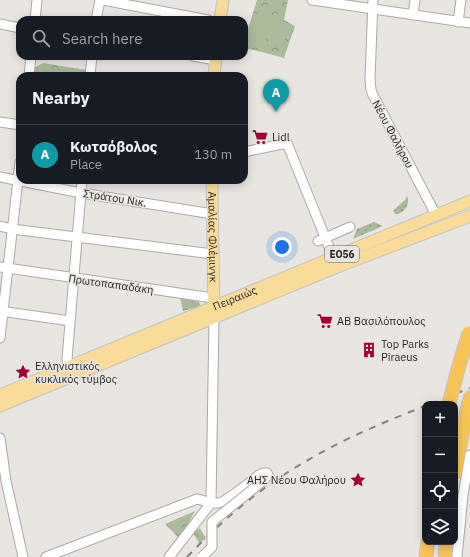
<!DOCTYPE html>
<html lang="en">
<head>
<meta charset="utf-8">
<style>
  :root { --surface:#171b24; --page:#20242c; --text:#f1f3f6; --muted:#9ea1a6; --line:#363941; --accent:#ea580c }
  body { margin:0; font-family:"IBM Plex Sans",sans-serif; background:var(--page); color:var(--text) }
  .controls { position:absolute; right:12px; bottom:12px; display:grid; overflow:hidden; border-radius:8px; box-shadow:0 2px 10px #0003 }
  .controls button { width:36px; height:36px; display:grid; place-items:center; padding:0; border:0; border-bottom:1px solid var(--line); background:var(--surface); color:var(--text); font:20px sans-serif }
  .you { position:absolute; left:282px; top:247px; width:14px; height:14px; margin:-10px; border:3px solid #fff; border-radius:50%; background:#1a73e8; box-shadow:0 0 0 6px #1a73e833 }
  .badge { display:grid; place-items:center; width:26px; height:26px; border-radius:50%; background:var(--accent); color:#fff; font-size:13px; font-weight:700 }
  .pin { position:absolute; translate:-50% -33px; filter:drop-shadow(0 1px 2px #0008) }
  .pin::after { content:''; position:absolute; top:21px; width:14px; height:12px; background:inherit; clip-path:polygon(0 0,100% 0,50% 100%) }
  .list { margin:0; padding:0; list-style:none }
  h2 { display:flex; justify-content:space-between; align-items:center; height:52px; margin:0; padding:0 16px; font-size:17px }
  h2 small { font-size:13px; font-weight:400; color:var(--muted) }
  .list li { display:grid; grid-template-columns:26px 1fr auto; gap:12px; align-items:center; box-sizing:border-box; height:60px; padding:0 16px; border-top:1px solid var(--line) }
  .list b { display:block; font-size:15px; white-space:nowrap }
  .list p { margin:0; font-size:13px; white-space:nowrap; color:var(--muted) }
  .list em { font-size:13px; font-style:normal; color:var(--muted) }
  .icon { flex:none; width:22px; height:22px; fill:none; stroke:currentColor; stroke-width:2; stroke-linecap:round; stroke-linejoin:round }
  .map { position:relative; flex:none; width:470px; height:557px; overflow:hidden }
  .search { position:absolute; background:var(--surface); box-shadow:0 2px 10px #0003; left:16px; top:16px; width:232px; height:44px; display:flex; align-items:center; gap:10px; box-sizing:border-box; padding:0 14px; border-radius:12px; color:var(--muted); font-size:15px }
  .panel { position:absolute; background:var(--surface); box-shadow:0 2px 10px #0003; left:16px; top:72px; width:232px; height:112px; border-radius:12px }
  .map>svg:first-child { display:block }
  .grass { fill:url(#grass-dots) }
  .park { fill:url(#park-crowns) }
  .pitch { fill:#abba9b }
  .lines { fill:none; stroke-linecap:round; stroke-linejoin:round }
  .minor-casing { stroke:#aca8a5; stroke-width:11 }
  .major-casing { stroke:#c3c3c3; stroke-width:13 }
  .highway-casing { stroke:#c3c3c3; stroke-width:15 }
  .minor { stroke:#fff; stroke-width:9 }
  .major { stroke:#fadc9a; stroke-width:11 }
  .highway { stroke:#f7c557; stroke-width:13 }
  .rail { stroke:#858380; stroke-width:2; stroke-dasharray:7 7; stroke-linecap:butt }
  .minor-bridge-casing { stroke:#aca8a5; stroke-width:11; stroke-linecap:butt }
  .highway-bridge-casing { stroke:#c3c3c3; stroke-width:15; stroke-linecap:butt }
  .minor-bridge { stroke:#fff; stroke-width:9 }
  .highway-bridge { stroke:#f7c557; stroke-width:13 }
  .labels { text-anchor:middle; stroke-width:3; stroke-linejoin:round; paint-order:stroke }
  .shield { fill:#e9e6e2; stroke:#63615f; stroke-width:1 }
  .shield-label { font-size:10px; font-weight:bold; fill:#2a2827 }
  .street-label { font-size:11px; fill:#2a2827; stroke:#e9e6e2 }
  .poi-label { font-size:11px; fill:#2a2827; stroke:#e9e6e2; text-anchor:start }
</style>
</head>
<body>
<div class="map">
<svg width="470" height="557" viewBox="0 0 470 557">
  <defs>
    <pattern id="grass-dots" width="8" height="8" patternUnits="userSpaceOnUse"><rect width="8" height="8" fill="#abba9b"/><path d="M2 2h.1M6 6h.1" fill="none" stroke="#8b977e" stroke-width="1.8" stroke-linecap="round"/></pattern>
    <pattern id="park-crowns" width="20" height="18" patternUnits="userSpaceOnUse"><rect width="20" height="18" fill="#abba9b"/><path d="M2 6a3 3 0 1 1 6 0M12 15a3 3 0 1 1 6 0" fill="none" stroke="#8b977e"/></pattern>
  </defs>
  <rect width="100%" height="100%" fill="#e9e6e2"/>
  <!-- grass -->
  <path class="grass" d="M407,196C411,203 404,215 395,214L393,211L394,210L406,199Z
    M374,222L383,226L353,239L357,229Z"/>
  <!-- park -->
  <path class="park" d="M257,0H288L284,20L295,26L284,58L258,51L244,48V42Z
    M43,63L86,70V76H31L32,69Z
    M180,298L199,302L200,305L199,307L183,311Z
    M195,511L180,539L165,524Z
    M200,528L206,539L199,543L193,533Z"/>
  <!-- pitch -->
  <path class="pitch" d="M258,13L273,18L265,43L249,39Z
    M275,19L290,24L282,49L267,44Z"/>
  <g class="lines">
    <defs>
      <path id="minor" d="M103,0L208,20
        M312,0L470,23
        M373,0L370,79L371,90L373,95L436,215
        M413,15L415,0
        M35,20L37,0
        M96,20L100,0
        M458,22L461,0
        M0,24L20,28
        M193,56L215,60
        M29,76L31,56
        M90,76L92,56
        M0,122L20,125
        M244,152L287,143L333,257
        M0,177L81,193L213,214
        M0,226L12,229L213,254
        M318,241L350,227
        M0,267L213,298
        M0,311L70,321
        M0,338L20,162
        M69,366L67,359L82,180
        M0,438L6,481L23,557
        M211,503L214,318
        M46,557L197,499C204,500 210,504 218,503C224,503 253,480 259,475L263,473H267L268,475L264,480
        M169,557L211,503
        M457,557L463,495L470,455"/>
      <g id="major">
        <path d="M220,20L223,0"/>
        <path d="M214,76L216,56"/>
        <path id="s1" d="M212,180L214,313"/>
        <path id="s2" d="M0,395L470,201"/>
        <path d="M0,406L337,267L470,216"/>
      </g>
      <path id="highway" d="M455,472L464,424L470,398
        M426,557L428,542
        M445,557L446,542"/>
    </defs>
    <!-- minor casing -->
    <use href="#minor" class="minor-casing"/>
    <!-- major casing -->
    <use href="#major" class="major-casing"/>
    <!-- highway casing -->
    <use href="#highway" class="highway-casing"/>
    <!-- minor -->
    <use href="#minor" class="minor"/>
    <!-- major -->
    <use href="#major" class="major"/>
    <!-- highway -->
    <use href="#highway" class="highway"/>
    <!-- rail -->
    <path class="rail" d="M430,404L470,388
      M187,557C221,521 260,488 303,463C341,440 384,422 425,406"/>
    <defs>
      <path id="minor-bridge" d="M202,557L212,547V522L264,480"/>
      <path id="highway-bridge" d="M449,404L458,369L469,333"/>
    </defs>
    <!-- minor-bridge casing -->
    <use href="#minor-bridge" class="minor-bridge-casing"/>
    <!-- highway-bridge casing -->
    <use href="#highway-bridge" class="highway-bridge-casing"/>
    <!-- minor-bridge -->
    <use href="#minor-bridge" class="minor-bridge"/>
    <!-- highway-bridge -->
    <use href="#highway-bridge" class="highway-bridge"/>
  </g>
  <!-- icons -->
  <defs>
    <symbol id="supermarket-bare" viewBox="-9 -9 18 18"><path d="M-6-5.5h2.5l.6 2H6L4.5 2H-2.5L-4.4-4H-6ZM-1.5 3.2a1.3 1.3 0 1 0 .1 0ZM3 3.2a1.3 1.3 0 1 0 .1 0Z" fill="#a10136" stroke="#e9e6e2" stroke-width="2.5" paint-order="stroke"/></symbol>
    <symbol id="building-bare" viewBox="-9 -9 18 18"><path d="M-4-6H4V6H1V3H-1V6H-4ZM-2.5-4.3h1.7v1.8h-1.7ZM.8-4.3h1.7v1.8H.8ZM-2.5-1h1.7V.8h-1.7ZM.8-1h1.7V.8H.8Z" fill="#a10136" stroke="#e9e6e2" stroke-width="2.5" paint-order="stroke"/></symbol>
    <symbol id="sight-bare" viewBox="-9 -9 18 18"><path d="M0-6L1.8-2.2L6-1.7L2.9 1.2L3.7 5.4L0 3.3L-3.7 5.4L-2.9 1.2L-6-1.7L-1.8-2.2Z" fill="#a10136" stroke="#e9e6e2" stroke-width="2.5" paint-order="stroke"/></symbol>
  </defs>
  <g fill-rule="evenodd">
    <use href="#supermarket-bare" x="249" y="126" width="22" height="22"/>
    <use href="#supermarket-bare" x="314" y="310" width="22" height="22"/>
    <use href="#building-bare" x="358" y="339" width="22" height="22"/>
    <use href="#sight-bare" x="12" y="361" width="22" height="22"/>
    <use href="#sight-bare" x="347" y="469" width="22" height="22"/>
  </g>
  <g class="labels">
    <!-- shield labels -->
    <rect class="shield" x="325" y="246" width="34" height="16" rx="3"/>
    <g class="shield-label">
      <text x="342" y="258">ΕΟ56</text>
    </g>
    <!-- street labels -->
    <g class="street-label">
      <text transform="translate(393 134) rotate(62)" y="4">Νέου Φαλήρου</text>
      <text transform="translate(115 198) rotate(9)" y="4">Στράτου Νικ.</text>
      <text dy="4" stroke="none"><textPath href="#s1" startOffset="57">Αμαλίας Φλέμινγκ</textPath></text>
      <text transform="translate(111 284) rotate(8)" y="4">Πρωτοπαπαδάκη</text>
      <text dy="4" stroke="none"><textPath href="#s2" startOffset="254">Πειραιώς</textPath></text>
    </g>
    <!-- poi labels -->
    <g class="poi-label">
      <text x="272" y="141">Lidl</text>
      <text x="337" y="325">ΑΒ Βασιλόπουλος</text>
      <text x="381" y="348">Top Parks<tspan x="381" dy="13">Piraeus</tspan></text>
      <text x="35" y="370">Ελληνιστικός<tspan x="35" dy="13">κυκλικός τύμβος</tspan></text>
      <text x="346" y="484" text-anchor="end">ΑΗΣ Νέου Φαλήρου</text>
    </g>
  </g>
</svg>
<div class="controls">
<button>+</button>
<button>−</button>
<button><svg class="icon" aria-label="locate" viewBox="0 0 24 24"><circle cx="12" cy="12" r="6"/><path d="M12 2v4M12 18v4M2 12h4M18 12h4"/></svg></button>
<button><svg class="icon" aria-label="layers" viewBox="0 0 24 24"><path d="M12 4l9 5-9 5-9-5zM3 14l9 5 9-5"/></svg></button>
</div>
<div class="you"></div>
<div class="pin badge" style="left:276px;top:112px;background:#0f9aa8">A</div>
<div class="search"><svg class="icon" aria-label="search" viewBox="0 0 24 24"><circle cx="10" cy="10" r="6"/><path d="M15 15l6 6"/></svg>Search here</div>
<section class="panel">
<h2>Nearby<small></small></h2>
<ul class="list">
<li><span class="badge" style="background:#0f9aa8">A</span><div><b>Κωτσόβολος</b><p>Place</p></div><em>130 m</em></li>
</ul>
</section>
</div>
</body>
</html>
